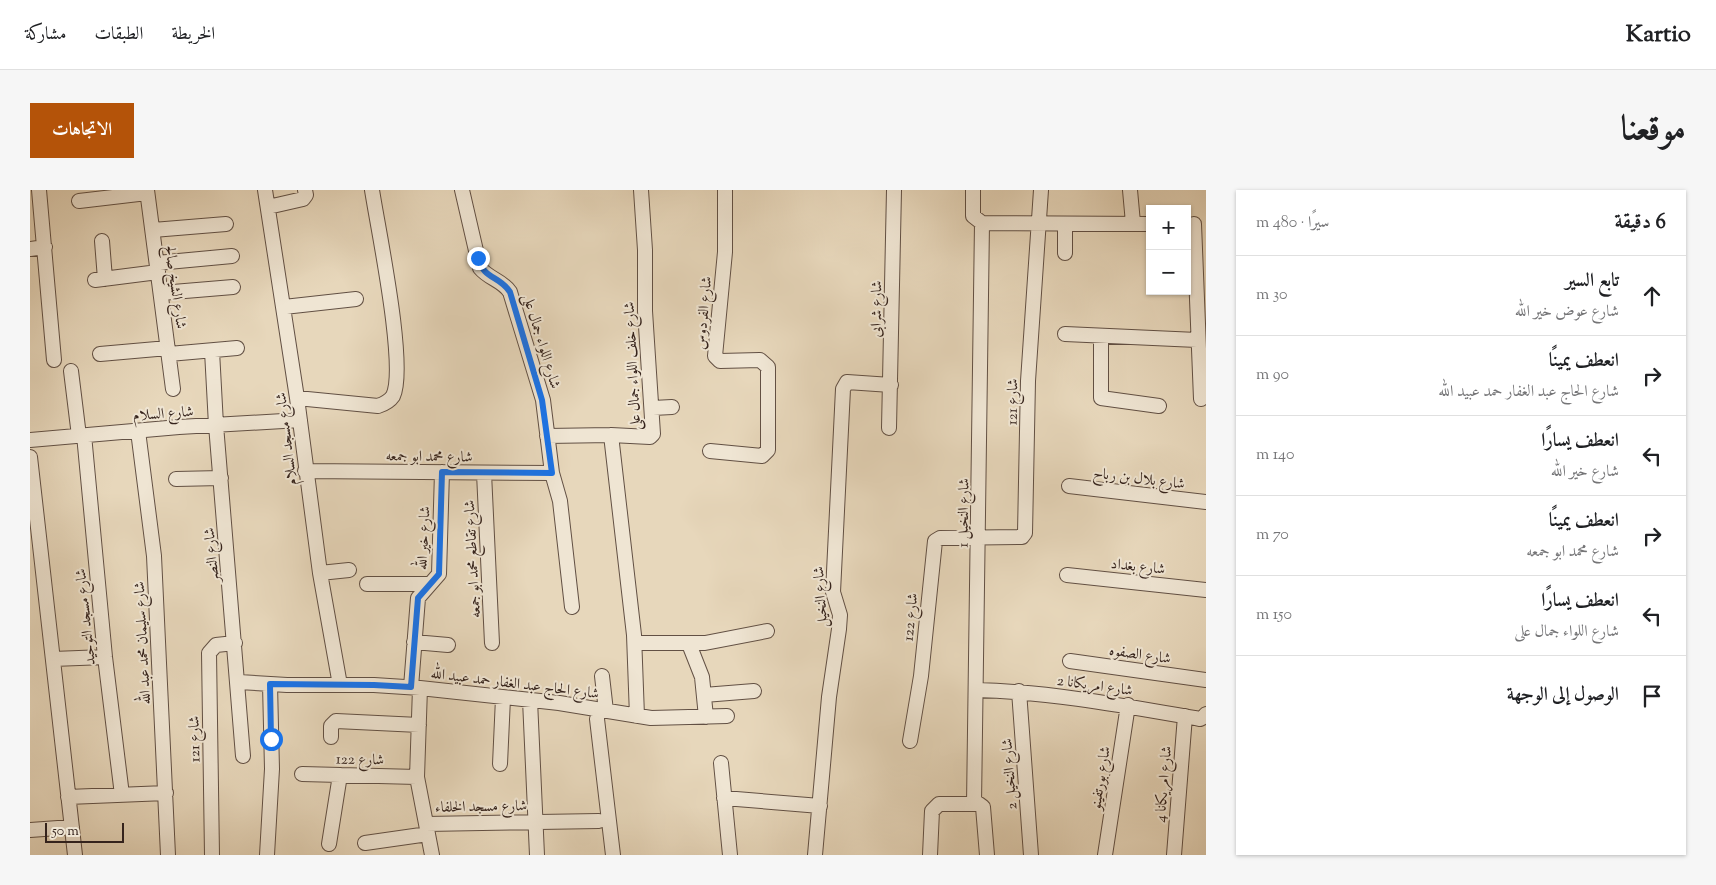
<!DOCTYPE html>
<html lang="ar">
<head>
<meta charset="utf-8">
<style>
  :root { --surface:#fff; --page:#f6f6f6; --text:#202124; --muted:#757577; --line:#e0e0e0; --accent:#b45309 }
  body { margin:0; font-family:"Sorts Mill Goudy",Amiri,serif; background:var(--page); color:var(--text); direction:rtl }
  .controls { position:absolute; right:15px; top:15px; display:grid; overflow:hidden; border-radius:0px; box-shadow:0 1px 4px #0004 }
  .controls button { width:45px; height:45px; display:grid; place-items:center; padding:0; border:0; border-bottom:1px solid var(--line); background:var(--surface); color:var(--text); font:25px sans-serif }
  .scale { position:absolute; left:15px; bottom:12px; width:79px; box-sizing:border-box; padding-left:5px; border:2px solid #35231c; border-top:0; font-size:14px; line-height:18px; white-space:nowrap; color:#35231c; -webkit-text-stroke:4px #efe5d3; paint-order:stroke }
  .stop { position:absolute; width:15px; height:15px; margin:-11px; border:4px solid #1a73e8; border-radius:50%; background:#fff }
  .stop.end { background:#1a73e8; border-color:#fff; box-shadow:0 1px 5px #0008 }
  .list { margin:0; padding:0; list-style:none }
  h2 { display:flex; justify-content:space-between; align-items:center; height:65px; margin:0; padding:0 20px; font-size:21px }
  h2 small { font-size:16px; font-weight:400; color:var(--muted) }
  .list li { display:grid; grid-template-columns:32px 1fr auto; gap:15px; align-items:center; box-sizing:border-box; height:80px; padding:0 20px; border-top:1px solid var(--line) }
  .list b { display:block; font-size:19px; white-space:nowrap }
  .list p { margin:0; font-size:16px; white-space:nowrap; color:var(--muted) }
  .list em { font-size:16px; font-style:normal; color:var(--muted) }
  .icon { flex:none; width:28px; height:28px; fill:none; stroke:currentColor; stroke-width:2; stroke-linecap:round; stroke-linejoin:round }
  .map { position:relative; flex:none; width:1176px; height:665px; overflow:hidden; direction:ltr; border-radius:0px }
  header { display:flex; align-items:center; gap:30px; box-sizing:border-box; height:70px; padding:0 25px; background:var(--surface); border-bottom:1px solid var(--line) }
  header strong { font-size:24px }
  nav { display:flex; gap:28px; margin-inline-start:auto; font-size:18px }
  .intro { display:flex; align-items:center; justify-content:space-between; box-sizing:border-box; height:120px; padding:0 30px }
  h1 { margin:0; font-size:35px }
  .button { padding:12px 22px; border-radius:0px; background:var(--accent); color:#fff; font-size:18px; font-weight:700 }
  main { display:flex; gap:30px; padding:0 30px }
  aside { flex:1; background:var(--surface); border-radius:0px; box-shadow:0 1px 4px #0004 }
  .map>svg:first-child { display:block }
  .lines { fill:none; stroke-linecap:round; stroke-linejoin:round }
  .minor-casing { stroke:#625044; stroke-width:16 }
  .minor { stroke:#efe5d3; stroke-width:14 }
  .route { stroke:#1a73e8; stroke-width:6 }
  .labels { text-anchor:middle; stroke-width:4; stroke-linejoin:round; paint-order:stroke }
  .street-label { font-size:15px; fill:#35231c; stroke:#efe5d3 }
</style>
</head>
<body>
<header>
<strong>Kartio</strong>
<nav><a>الخريطة</a><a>الطبقات</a><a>مشاركة</a></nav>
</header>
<div class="intro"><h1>موقعنا</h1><a class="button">الاتجاهات</a></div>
<main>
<aside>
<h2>6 دقيقة<small>سيرًا · 480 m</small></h2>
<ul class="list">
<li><svg class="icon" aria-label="ahead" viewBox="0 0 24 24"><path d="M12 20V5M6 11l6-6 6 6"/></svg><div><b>تابع السير</b><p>شارع عوض خير الله</p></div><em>30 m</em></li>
<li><svg class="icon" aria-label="right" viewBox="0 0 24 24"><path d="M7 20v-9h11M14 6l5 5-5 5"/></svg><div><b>انعطف يمينًا</b><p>شارع الحاج عبد الغفار حمد عبيد الله</p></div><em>90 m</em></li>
<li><svg class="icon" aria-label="left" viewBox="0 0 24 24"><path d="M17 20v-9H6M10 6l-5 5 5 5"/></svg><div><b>انعطف يسارًا</b><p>شارع خير الله</p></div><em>140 m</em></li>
<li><svg class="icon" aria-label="right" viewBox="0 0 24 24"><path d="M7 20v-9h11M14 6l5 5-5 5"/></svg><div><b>انعطف يمينًا</b><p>شارع محمد ابو جمعه</p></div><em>70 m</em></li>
<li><svg class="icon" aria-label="left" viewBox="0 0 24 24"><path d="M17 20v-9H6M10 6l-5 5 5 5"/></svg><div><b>انعطف يسارًا</b><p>شارع اللواء جمال على</p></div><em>150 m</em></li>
<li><svg class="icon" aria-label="arrive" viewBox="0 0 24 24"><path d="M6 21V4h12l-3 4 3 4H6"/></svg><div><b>الوصول إلى الوجهة</b></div></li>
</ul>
</aside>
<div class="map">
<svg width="1176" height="665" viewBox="0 0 1176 665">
  <rect width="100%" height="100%" fill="#e7d7bb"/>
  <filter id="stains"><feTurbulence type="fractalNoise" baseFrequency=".004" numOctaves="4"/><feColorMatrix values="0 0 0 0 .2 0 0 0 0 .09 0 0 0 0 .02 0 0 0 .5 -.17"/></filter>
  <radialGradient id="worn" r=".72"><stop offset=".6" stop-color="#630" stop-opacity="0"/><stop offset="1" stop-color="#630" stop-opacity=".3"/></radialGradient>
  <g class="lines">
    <defs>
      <path id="minor" d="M9,0L24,170
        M117,0L143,199
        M235,0L267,208L290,383L310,495
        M432,0L450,78C459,89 472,90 480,102L513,210L522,283L530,311L542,417
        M943,0V26L952,33L1120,34
        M1100,0L1103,33
        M49,11L117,3
        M238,17L273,9L276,5L275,0
        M1035,34V63
        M1164,34L1171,209
        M123,40L196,34
        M72,51L75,89
        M0,59L15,57
        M127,73L202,66
        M65,90L128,82
        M131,103L203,97
        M254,117L326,109
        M1035,144L1167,150
        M1071,146V208L1129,216
        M182,161L186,235L213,566
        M70,164L138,158
        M139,164L207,158
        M41,181L49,246
        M267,208L348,216C354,214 359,212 363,206C377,177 348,39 342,0
        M623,218L642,217
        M859,238L864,0
        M108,241L124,366L138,665
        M54,245L75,467L92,605
        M581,245L604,445L607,526
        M517,246L581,245L620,247L623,244L615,121V60L611,0
        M0,250L149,237L270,230
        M680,261L732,266L738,260V177L730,170L690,171L685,166L695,62V0
        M0,267L45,665
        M275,281L522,283
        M454,283L462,453
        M146,289L191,288
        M1039,296L1176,312
        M290,383L319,380
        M1037,385L1176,400
        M337,394H400
        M384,452L418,455
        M605,453H675L737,441
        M659,454L672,487L676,527
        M23,469L75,467
        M1040,471L1176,490
        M572,486L576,521
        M209,492L257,495H344L390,498L529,513L621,528L697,526
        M381,497L388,408L409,384L412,282
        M390,498L387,587L402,665
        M946,500C1022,502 1095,516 1170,529L1174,527L1176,524
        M989,501L1001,665
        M674,505L724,501
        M500,510L507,665
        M567,529L583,665
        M301,547V536L306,531L389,535
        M880,551L891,486L905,351L910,348L992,347L995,343L998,191L1011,0
        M691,573L700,665
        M470,574L473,508
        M272,584L387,587
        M38,607L136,603
        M694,608L790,616
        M944,614L952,33
        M396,634L569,631
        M0,640L42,637
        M335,653L398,644
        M299,654L310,585
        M182,665L179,463L186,455L205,453
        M237,665L242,579L240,494
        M785,665L799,507L809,439L810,425L803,402L813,199L817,192L861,195
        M900,665L902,621L909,614H949L953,617L957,665
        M1075,665L1098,515
        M1144,665L1155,526"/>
    </defs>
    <!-- minor casing -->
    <use href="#minor" class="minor-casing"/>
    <!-- minor -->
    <use href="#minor" class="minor"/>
  </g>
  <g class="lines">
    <!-- route -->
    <path class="route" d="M241,549L240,494L344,495L381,497L388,408L409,384L412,282L522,283L512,210L480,102C469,85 454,90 448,68"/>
  </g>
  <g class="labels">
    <!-- street labels -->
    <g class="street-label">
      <text transform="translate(146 97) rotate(82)" y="5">شارع الشيخ صالح</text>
      <text transform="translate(846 119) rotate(-89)" y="5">شارع شرابى</text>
      <text transform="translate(673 123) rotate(-85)" y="5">شارع الفردوس</text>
      <text transform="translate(512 151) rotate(73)" y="5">شارع اللواء جمال على</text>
      <text transform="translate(602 176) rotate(-93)" y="5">شارع خلف اللواء جمال على</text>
      <text transform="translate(982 212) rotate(-89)" y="5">شارع 121</text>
      <text transform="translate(133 223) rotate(-4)" y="5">شارع السلام</text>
      <text transform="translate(256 249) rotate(-97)" y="5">شارع مسجد السلام</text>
      <text transform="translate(399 266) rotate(1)" y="5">شارع محمد ابو جمعه</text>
      <text transform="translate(1109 288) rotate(7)" y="5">شارع بلال بن رباح</text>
      <text transform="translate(933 323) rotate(-89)" y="5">شارع النخيل 1</text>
      <text transform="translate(393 348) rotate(-87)" y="5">شارع خير الله</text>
      <text transform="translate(181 365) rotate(-95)" y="5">شارع النصر</text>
      <text transform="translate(442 369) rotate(-93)" y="5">شارع تقاطع محمد ابو جمعه</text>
      <text transform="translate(1108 376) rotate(6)" y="5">شارع بغداد</text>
      <text transform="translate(790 407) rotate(-94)" y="5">شارع النخيل</text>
      <text transform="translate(55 427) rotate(-96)" y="5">شارع مسجد التوحيد</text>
      <text transform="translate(880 427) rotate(-84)" y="5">شارع 122</text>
      <text transform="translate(112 453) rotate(-93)" y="5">شارع سليمان محمد عبد الله</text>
      <text transform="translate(1110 464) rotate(8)" y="5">شارع الصفوه</text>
      <text transform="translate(485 493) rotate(7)" y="5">شارع الحاج عبد الغفار حمد عبيد الله</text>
      <text transform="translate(1065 495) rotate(8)" y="5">شارع امريكانا 2</text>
      <text transform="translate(164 549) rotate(-91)" y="5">شارع 121</text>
      <text transform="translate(330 569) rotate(1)" y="5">شارع 122</text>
      <text transform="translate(979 584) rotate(-94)" y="5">شارع النخيل 2</text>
      <text transform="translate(1070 588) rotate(-81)" y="5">شارع بورتفينو</text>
      <text transform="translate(1133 594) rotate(-85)" y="5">شارع امريكانا 4</text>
      <text transform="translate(451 616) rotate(-1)" y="5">شارع مسجد الخلفاء</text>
    </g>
  </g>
  <rect width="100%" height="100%" filter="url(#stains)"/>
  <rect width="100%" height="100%" fill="url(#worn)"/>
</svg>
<div class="controls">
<button>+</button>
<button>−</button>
</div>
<div class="scale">50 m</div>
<div class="stop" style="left:241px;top:549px"></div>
<div class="stop end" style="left:448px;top:68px"></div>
</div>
</main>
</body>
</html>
